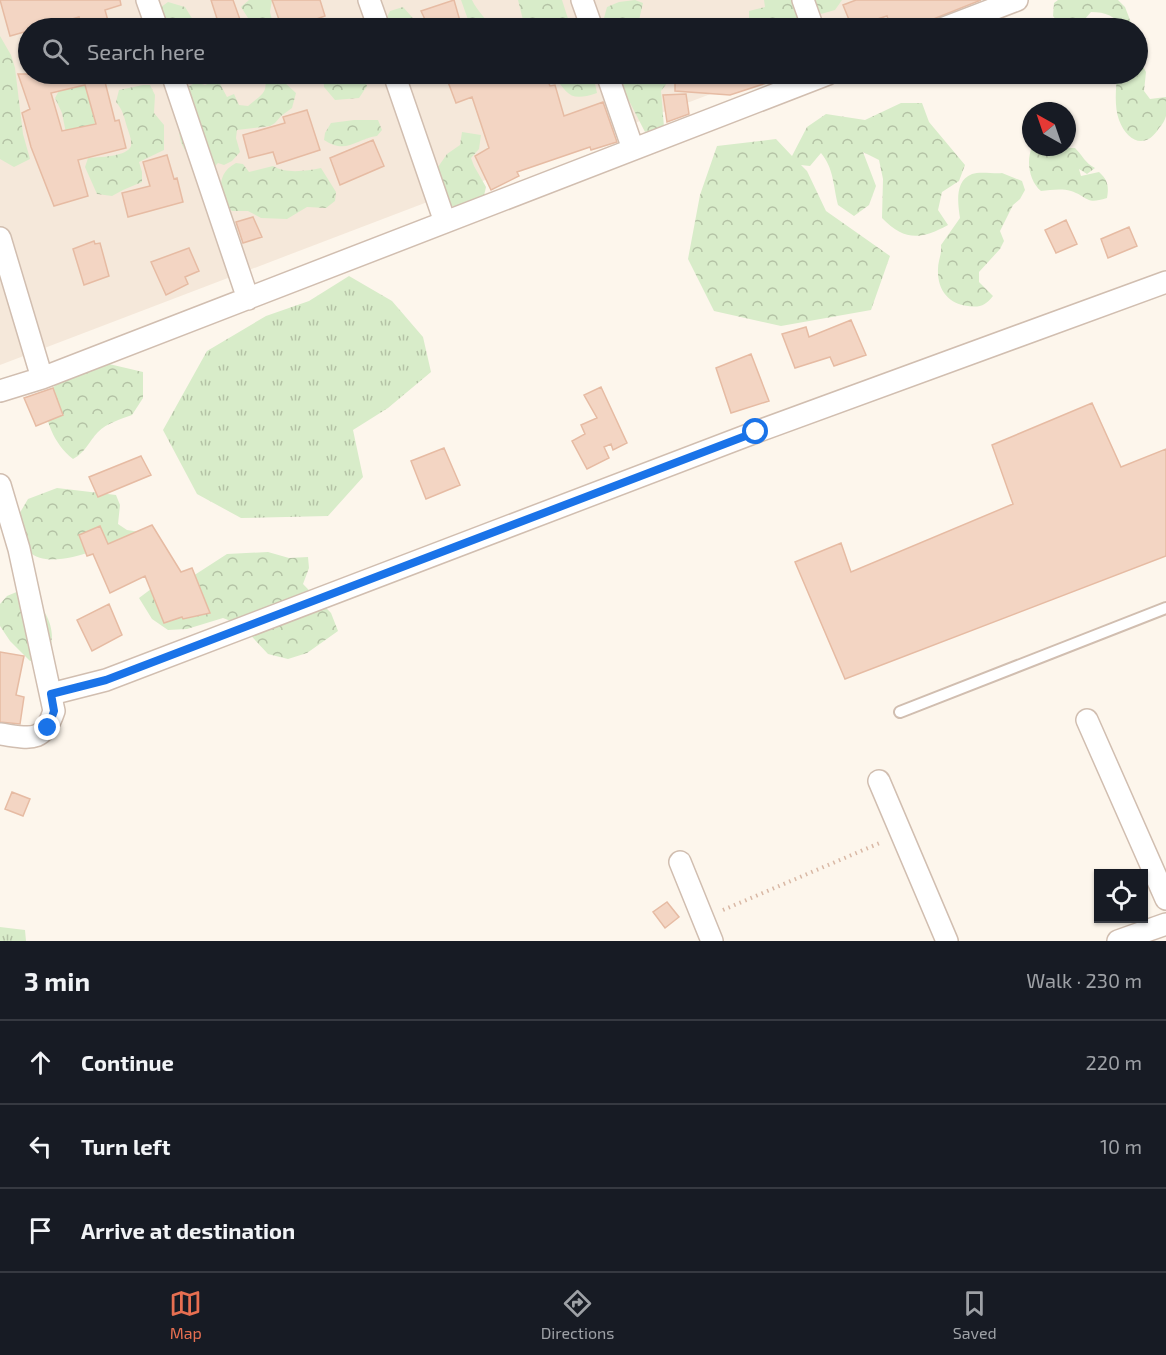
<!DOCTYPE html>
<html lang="en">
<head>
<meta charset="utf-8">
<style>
  :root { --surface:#171b24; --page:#242831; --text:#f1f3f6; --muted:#9ea1a6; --line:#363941; --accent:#e76f51 }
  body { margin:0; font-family:"Exo 2",sans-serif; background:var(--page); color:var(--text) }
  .controls { position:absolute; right:18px; bottom:18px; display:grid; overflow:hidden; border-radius:0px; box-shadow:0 2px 4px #0004 }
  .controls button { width:54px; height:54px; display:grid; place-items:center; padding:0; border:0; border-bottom:2px solid var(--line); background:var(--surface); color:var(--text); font:30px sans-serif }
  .compass { position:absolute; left:1022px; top:102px; width:54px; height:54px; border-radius:50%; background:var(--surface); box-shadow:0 2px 4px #0004; rotate:320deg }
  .stop { position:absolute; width:18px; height:18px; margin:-14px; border:4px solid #1a73e8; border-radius:50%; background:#fff }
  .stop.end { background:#1a73e8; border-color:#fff; box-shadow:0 2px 6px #0008 }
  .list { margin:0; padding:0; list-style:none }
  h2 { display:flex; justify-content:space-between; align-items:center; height:78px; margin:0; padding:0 24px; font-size:26px }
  h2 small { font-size:20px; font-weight:400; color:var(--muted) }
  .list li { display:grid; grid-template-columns:39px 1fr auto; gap:18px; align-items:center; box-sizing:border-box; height:84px; padding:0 24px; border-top:2px solid var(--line) }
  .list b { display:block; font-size:22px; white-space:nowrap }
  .list em { font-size:20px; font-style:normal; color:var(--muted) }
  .icon { flex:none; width:33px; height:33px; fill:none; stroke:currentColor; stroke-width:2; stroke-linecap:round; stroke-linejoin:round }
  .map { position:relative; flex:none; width:1166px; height:941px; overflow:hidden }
  .search { position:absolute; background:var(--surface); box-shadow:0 2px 4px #0004; left:18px; right:18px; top:18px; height:66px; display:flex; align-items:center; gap:15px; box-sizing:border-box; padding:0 21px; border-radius:33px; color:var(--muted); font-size:22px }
  .sheet { height:330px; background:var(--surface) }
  nav { display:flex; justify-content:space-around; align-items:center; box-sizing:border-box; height:84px; border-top:2px solid var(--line); background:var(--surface); font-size:16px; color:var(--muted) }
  nav a { display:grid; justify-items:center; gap:3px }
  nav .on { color:var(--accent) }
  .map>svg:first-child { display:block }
  .residential { fill:#f5e8da }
  .grass { fill:url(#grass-tufts) }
  .forest { fill:url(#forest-crowns) }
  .building { fill:#f3d5c3; stroke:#e6bba3; stroke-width:1.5; fill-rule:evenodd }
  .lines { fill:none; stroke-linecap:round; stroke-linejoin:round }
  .service-casing { stroke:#d1beb0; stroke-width:14 }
  .minor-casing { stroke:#d1beb0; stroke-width:24 }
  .path { stroke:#d9b8a5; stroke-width:4; stroke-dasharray:1.5 4.5; stroke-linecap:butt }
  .service { stroke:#fff; stroke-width:10 }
  .minor { stroke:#fff; stroke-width:21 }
  .route { stroke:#1a73e8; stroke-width:8 }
</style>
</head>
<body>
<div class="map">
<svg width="1166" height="941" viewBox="0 0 1166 941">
  <defs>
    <pattern id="grass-tufts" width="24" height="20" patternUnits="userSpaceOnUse" patternTransform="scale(1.5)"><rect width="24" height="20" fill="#d8ecc9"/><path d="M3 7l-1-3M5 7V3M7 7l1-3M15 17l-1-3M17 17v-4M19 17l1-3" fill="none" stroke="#b4c2a5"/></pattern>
    <pattern id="forest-crowns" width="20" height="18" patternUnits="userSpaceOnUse" patternTransform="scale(1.5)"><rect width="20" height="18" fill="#d8ecc9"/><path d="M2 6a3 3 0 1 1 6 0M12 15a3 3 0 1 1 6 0" fill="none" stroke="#b4c2a5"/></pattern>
  </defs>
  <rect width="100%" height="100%" fill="#fdf6ec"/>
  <!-- residential -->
  <path class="residential" d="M0,0H955L880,28H28V74H763L0,365Z"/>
  <!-- grass -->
  <path class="grass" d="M349,276L392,301L423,337L431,372L388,408L353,430L363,477L328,516L241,518L197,494L163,430L207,351L266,316L309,301Z
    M0,927L25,930L26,941H0Z"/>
  <!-- forest -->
  <path class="forest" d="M249,0H272L270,12L274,28H249L248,18L241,7Z
    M461,0H472C477,11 486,18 492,28H471Z
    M518,0H562L571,28H525Z
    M635,0L643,3L639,20C622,31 619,31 604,18L607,7L619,2Z
    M764,0H792L805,28H752L749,21V11L765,7Z
    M814,0H842L835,10L821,14Z
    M1058,0H1118L1125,7L1133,28H1123C1115,16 1106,12 1091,12L1078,27C1066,29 1060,25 1053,16L1054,3Z
    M168,2L185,7L198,28H143L146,18Z
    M403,7L412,17L419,28H388L386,19L390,11Z
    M0,36L11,55L15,68L23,134L30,159L14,167L0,159Z
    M1138,57L1146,72L1144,91L1150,99L1166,97C1166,103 1166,110 1166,116C1165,120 1162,125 1159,128C1146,150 1127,142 1119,120C1114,106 1116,89 1117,74H1138Z
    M57,74H71L90,89L95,122L87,148L66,133L62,113L55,98L61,87Z
    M264,74H281L284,82L296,93L292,108L281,116L275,123L270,126L237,130L236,138L240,152L232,161L224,165L218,163L208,173C201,171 183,150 181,142C176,124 176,74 205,85L218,80L227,97L234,94L239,105L248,106C262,94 269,93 264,74Z
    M323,74H362L367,86L359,98L335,100L324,87Z
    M553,74H593L597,93C570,102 568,95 553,74Z
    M619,74H670V79L661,91L664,127L645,132L624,91Z
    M143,85H150L155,95L154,113L164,125V150L139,162L142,172V182L123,190L112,196L97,194L85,167L88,158C98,157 127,157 131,146C132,140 129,133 127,127C124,117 123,110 116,102L119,90Z
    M901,103H922L929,122L965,165L959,181L942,192L938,210L948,225C921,240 904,241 882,218L883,179L879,160L863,152L876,186L869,205L854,216L838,205C833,185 834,169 821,153L810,166L801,165L807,171L826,211L890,256L871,310L781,326L714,311L688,259L700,195L717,146L776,139L792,156L807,127L826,114L865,120Z
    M354,120H378L382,130L377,136C355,139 347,155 324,140L325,133L331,123Z
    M462,132L481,135L479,149L471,158L474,166L486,187L483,200L477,207L448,206L440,184L438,167L447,154L460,145Z
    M1032,147H1046L1050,151L1058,153L1066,148H1075C1083,156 1085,163 1095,168L1087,174L1079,169L1081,176L1099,172C1108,180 1109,186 1107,198C1085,205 1089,197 1071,191C1061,188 1051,190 1041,191C1029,181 1026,161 1032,147Z
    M236,163L243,164L249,172L273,166C286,174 306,171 321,168L336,192L335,201L326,208L307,207L287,219L261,218L248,211H232L221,203C220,185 219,172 236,163Z
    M1002,173L1022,181L1025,190L1020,199L1013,205L1000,231L1004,241L1000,249L979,272V282L993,296C986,305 980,308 968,306C948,304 937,289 938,269C938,260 942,255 941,245L960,218C958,204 954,181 972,174C980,171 994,174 1002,173Z
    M109,364L143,372V398L132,415C121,419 107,423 98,432C89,441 86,452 73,459C53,443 46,421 43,397C61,378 84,366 109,364Z
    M57,488L116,495L120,505L118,524L127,530L146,533L151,575L142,577L106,562L90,552C75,557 43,566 30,552C23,543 21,527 18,516L28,499Z
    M268,552L289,558L308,557L309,568L303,584L331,613L338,631L307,653L288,659L268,654L241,625L223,618L187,629L168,630L152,619L139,598L155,586L193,576L227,554Z
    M26,588C39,603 56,622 51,644C49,650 44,655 40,660L30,661L10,641L0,626V604L7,596Z"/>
  <!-- building -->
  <path class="building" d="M0,0H120L121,5L105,10L110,28H83L79,17L42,28H28V31L10,36Z
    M211,0H233L243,28H220Z
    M272,0H320L325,16L308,22L310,28H282Z
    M454,0L462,28H429L421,11Z
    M856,0H981L911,28H891L887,16L852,27L843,5Z
    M18,74H103L115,121L119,120L126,148L78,160L88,196L54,206L31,147L22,113L30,109ZM85,85L96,124L62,131L51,93Z
    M445,74H545L550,86L555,85L564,116L603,102L617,142L591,150L590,147L517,172L519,176L491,190L475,156L489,148L472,97L456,103Z
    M675,74H787L788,76L730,95L675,91Z
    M686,94L689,114L667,122L663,95Z
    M307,110L320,150L277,164L273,152L249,158L243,135L285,123L283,117Z
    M373,140L384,166L340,185L330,158Z
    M167,155L174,179L177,178L183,202L128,217L122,193L150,186L143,162Z
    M253,217L262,237L243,243L236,222Z
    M1066,220L1077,244L1056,253L1045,230Z
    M1129,227L1137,246L1108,258L1101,239Z
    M94,241L95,244L100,243L109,276L84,285L73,249Z
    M189,248L199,271L185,277L188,284L166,295L151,262Z
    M851,320L866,355L834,366L830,357L795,368L782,334L806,327L809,337Z
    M751,354L769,401L731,413L716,368Z
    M601,387L627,443L613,450L611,444L604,447L609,458L587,469L572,441L585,434L581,425L597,418L584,395Z
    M53,388L63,415L36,426L24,398Z
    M1092,403L1121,467L1166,449V556L845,679L795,562L841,543L851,572L1013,504L992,445Z
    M444,448L460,485L426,499L411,461Z
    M141,456L151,475L98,497L89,477Z
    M152,525L181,572L192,568L210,613L183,619L182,617L164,623L145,576L110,593L93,554L87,556L79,535L100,526L108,544Z
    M109,604L122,635L92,651L77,620Z
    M0,652L24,656L16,695L24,697L20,724L0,722Z
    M12,792L30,799L23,816L5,809Z
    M667,902L679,917L665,928L653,912Z"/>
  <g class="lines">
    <defs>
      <path id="service" d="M900,712L1166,608"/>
      <path id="minor" d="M147,0L157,28
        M369,0L379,28
        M582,0L592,28
        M803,0L813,28
        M944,28L1017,0
        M172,74L248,299
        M394,74L445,222
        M607,74L633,149
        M0,238L42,378
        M0,391L42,378L828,74
        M0,485L19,549L54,711C43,744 30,738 0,734
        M51,694L106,680L756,432L1166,282
        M1087,720L1166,899
        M879,781L947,941
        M680,862L712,941
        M1118,941L1166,924"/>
    </defs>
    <!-- service casing -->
    <use href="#service" class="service-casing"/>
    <!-- minor casing -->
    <use href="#minor" class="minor-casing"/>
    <!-- path -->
    <path class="path" d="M723,910L882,842"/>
    <!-- service -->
    <use href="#service" class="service"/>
    <!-- minor -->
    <use href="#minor" class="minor"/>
  </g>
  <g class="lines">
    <!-- route -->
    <path class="route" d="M48,728L54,711L51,694L106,680L756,432"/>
  </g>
</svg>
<div class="controls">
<button><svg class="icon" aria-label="locate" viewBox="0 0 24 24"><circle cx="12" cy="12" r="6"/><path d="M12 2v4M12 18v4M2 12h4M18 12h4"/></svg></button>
</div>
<svg class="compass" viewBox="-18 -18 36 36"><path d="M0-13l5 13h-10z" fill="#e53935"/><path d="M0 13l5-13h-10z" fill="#9ea1a6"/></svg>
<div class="stop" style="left:756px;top:432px"></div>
<div class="stop end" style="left:48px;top:728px"></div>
<div class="search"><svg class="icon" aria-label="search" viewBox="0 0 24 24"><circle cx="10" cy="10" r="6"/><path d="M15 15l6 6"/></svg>Search here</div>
</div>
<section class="sheet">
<h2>3 min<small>Walk · 230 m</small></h2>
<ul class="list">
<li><svg class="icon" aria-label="ahead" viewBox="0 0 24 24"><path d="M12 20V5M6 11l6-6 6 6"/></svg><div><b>Continue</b></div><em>220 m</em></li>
<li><svg class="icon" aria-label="left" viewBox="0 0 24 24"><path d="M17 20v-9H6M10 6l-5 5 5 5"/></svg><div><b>Turn left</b></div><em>10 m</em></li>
<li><svg class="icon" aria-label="arrive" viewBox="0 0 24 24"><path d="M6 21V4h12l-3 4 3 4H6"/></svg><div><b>Arrive at destination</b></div></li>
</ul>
</section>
<nav>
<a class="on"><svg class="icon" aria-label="map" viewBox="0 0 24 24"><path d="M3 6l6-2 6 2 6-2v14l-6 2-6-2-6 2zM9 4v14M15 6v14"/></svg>Map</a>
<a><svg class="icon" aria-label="directions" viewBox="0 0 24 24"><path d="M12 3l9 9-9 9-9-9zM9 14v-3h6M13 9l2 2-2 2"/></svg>Directions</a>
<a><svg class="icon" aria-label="saved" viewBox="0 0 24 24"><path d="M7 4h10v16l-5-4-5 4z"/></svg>Saved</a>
</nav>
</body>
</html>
